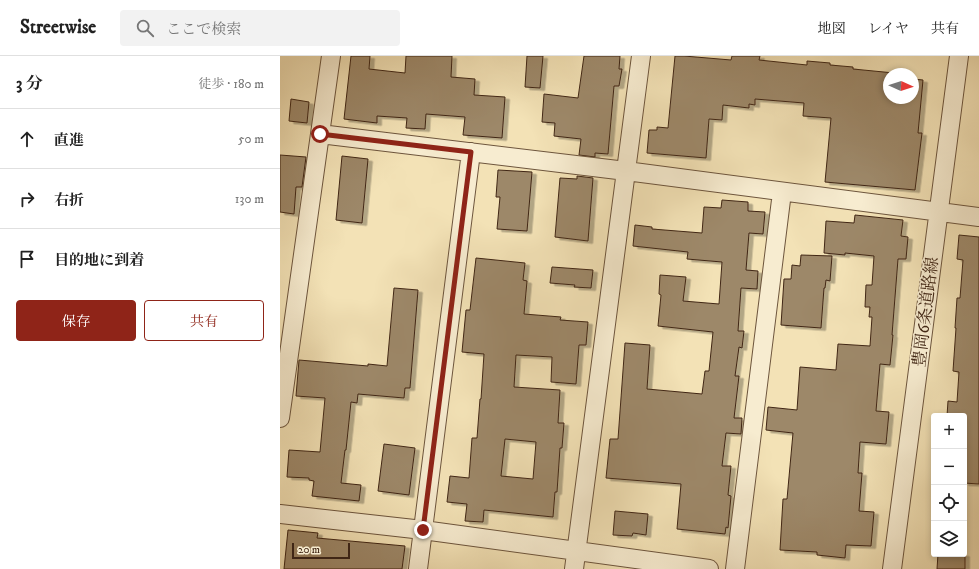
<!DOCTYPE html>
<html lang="ja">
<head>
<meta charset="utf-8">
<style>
  :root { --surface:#fff; --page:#f2f2f2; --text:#222; --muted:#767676; --line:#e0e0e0; --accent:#8f2418 }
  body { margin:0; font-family:"IM FELL DW Pica","Noto Serif JP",serif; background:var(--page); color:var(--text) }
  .controls { position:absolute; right:12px; bottom:12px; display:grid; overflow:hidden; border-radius:4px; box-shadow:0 2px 6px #0003 }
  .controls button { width:36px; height:36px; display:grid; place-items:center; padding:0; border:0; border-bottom:1px solid var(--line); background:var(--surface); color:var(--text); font:20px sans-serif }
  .compass { position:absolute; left:603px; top:12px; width:36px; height:36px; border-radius:50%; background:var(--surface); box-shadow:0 2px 6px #0003; rotate:93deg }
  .scale { position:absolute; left:12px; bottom:10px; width:58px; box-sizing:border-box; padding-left:4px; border:2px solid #402615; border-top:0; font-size:11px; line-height:14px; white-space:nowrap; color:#402615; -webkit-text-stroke:3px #f7ecd0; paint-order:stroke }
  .stop { position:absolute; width:12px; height:12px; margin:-9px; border:3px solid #8f2418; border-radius:50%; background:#fff }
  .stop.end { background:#8f2418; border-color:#fff; box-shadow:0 1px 4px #0008 }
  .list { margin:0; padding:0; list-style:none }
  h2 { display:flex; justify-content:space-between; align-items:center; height:52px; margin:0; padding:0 16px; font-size:17px }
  h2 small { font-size:13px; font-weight:400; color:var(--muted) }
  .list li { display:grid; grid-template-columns:26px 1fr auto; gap:12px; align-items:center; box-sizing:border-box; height:60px; padding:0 16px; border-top:1px solid var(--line) }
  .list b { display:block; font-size:15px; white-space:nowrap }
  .list em { font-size:13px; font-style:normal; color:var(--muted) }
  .actions { display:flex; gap:8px; padding:12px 16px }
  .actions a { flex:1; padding:9px 0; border:1px solid var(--accent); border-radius:4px; text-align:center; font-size:14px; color:var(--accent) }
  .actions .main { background:var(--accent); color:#fff }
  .icon { flex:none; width:22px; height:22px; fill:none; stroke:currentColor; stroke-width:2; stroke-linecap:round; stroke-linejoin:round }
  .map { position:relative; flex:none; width:699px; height:513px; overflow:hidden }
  header { display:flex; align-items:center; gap:24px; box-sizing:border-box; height:56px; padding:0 20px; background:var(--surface); border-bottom:1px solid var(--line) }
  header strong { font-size:19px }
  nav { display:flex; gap:22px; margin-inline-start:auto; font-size:14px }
  .search { width:280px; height:36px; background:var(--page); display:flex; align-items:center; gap:10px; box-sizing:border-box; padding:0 14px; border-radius:4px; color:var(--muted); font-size:15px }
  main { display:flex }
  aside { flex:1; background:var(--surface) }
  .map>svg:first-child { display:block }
  .building { fill:#9d8869; stroke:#402615; fill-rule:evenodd; filter:url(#shadow) }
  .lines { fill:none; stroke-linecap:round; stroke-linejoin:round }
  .street-casing { stroke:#6d553d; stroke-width:20 }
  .street { stroke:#f7ecd0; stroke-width:18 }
  .route { stroke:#8f2418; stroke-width:5 }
  .labels { text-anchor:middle; stroke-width:3; stroke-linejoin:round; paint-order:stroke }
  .street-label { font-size:17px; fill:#402615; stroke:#f7ecd0 }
</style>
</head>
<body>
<header>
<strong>Streetwise</strong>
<div class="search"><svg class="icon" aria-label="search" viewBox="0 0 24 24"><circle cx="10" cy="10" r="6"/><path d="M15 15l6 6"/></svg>ここで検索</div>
<nav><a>地図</a><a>レイヤ</a><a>共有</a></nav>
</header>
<main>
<aside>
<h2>3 分<small>徒歩 · 180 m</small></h2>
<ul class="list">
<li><svg class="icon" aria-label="ahead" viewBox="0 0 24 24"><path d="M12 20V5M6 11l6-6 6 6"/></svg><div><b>直進</b></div><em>50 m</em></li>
<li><svg class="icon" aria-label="right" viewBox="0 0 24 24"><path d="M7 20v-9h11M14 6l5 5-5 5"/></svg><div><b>右折</b></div><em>130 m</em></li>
<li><svg class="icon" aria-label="arrive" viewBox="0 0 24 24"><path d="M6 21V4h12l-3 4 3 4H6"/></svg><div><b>目的地に到着</b></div></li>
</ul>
<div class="actions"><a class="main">保存</a><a>共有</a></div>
</aside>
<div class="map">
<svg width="699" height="513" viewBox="0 0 699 513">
  <defs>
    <filter id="shadow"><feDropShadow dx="4.5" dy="2.5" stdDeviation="0" flood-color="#0004"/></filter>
  </defs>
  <rect width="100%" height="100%" fill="#f3e2b6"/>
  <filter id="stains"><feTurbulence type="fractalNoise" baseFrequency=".005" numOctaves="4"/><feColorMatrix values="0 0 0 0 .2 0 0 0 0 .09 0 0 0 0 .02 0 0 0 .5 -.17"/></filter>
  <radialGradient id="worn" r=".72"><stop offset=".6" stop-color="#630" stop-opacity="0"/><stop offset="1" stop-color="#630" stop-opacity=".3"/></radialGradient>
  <!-- building -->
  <path class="building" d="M71,0H90L89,13L125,17L126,0H172L171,21L195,23L194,39L225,41L222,82L183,79L185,61L146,58L145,73L126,72L127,62L97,60V67L64,63Z
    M247,0H263L260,32L245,31Z
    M304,0H340L339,13H342L339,30H334L328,98L315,97V101L299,99L301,83L274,80L275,67L262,66L264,38L298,42Z
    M395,0H404L451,4L452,0H480L479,4L527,9V5L550,7V9L573,11V13L614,17V18H609V42H633V23L643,24L638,77H642L635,134L545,126L551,62L523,60L524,47L475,43V49L469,48V52L443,49L442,64L429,63L426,102L367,97L369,74H377V71L388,72Z
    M11,43L29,46L27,67L9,65Z
    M0,99L26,101L22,131H16L14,158L0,156Z
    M62,100L88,103L82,167L56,164Z
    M218,114L252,116L247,175L217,173L220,141H216Z
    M297,120L313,122L308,185L275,181L280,122L297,123Z
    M442,144L468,146V155L485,156L483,178L469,177L466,214L478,215L477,233L461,232L458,275H464L462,292L459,291L455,320H459L454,362H462L461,378L446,377L442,410H451L448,439L451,440L448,472L446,471L445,478L397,473L401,428L326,422L330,383H338L345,287L370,289L367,333L422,338L425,315H429L433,276L378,270L381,239L379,238L380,219L406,221L403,245L439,248L442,206L407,203L408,196L353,190L355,169L372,171V173L422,177L424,151L441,152Z
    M575,159L623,164L621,180L628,181L626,203H618L612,279H613L610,309L600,308L596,355L609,356L606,388L580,386L578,417H582L579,455L594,456L591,490L566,489L565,502L537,499V496L500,494L503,443H507L513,377L486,374L488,351L517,354L520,311L556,314L558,288L590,290L592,261H589L590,251H585L586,229H592L594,200L565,197V199L544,197L546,165L574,167Z
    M679,179L699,181V428L684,427V360H667L668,345L677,346L679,316L673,315L676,272H675L677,242H680L683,204L677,203Z
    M521,199L552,200L550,225L546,224L545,232H544L541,272L501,269L504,223H511L512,209L520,210Z
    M196,202L245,207L243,224L247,225L244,258L281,261L280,264L308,266L306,289H299L296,328L271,326L272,301L236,299L234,331L280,334L278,367H284L282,392H280L277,436H275L273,461L204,454L203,466L185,465L187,448L167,446L170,420L189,422L192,382H197L200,343H201L204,298L182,296L186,254H190ZM225,383L256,386L253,423L221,420Z
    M272,211L313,214L311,232L294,231L295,229L270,227Z
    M114,232L138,234L130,332H125L124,342L78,338L77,347L71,346L66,394H65L61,427L81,429L79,445L32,440L34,425L29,424V422L7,421L9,394L40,396L45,342L16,340L19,304L88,310V308L107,310Z
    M104,388L135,392L129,439L98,435Z
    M335,455L368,458L366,479L353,477L352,480L333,479Z
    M8,474L38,477L37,482L125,490L122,513H4Z
    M658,498H685V513H657Z"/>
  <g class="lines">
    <defs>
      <path id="street" d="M40,78L346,115L699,161
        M0,362L51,0
        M0,458L143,474L429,513
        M138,513L191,96
        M294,513L361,0
        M455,513L502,136
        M612,513L679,0"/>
    </defs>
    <!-- street casing -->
    <use href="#street" class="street-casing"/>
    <!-- street -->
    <use href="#street" class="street"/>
  </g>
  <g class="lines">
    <!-- route -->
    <path class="route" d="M40,78L191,96L143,474"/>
  </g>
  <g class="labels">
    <!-- street labels -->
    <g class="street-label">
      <text transform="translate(645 256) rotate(-83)" y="6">豊岡6条道路線</text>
    </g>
  </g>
  <rect width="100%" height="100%" filter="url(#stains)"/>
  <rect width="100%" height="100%" fill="url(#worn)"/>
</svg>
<div class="controls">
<button>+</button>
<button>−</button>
<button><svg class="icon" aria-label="locate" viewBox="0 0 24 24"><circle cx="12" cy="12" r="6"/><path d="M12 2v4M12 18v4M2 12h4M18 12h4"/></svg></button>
<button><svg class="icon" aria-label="layers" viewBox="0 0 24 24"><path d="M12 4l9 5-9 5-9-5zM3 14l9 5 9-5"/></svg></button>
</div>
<svg class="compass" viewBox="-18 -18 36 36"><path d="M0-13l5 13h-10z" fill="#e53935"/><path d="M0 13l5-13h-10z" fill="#767676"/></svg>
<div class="scale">20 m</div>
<div class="stop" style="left:40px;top:78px"></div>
<div class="stop end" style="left:143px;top:474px"></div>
</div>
</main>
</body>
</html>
